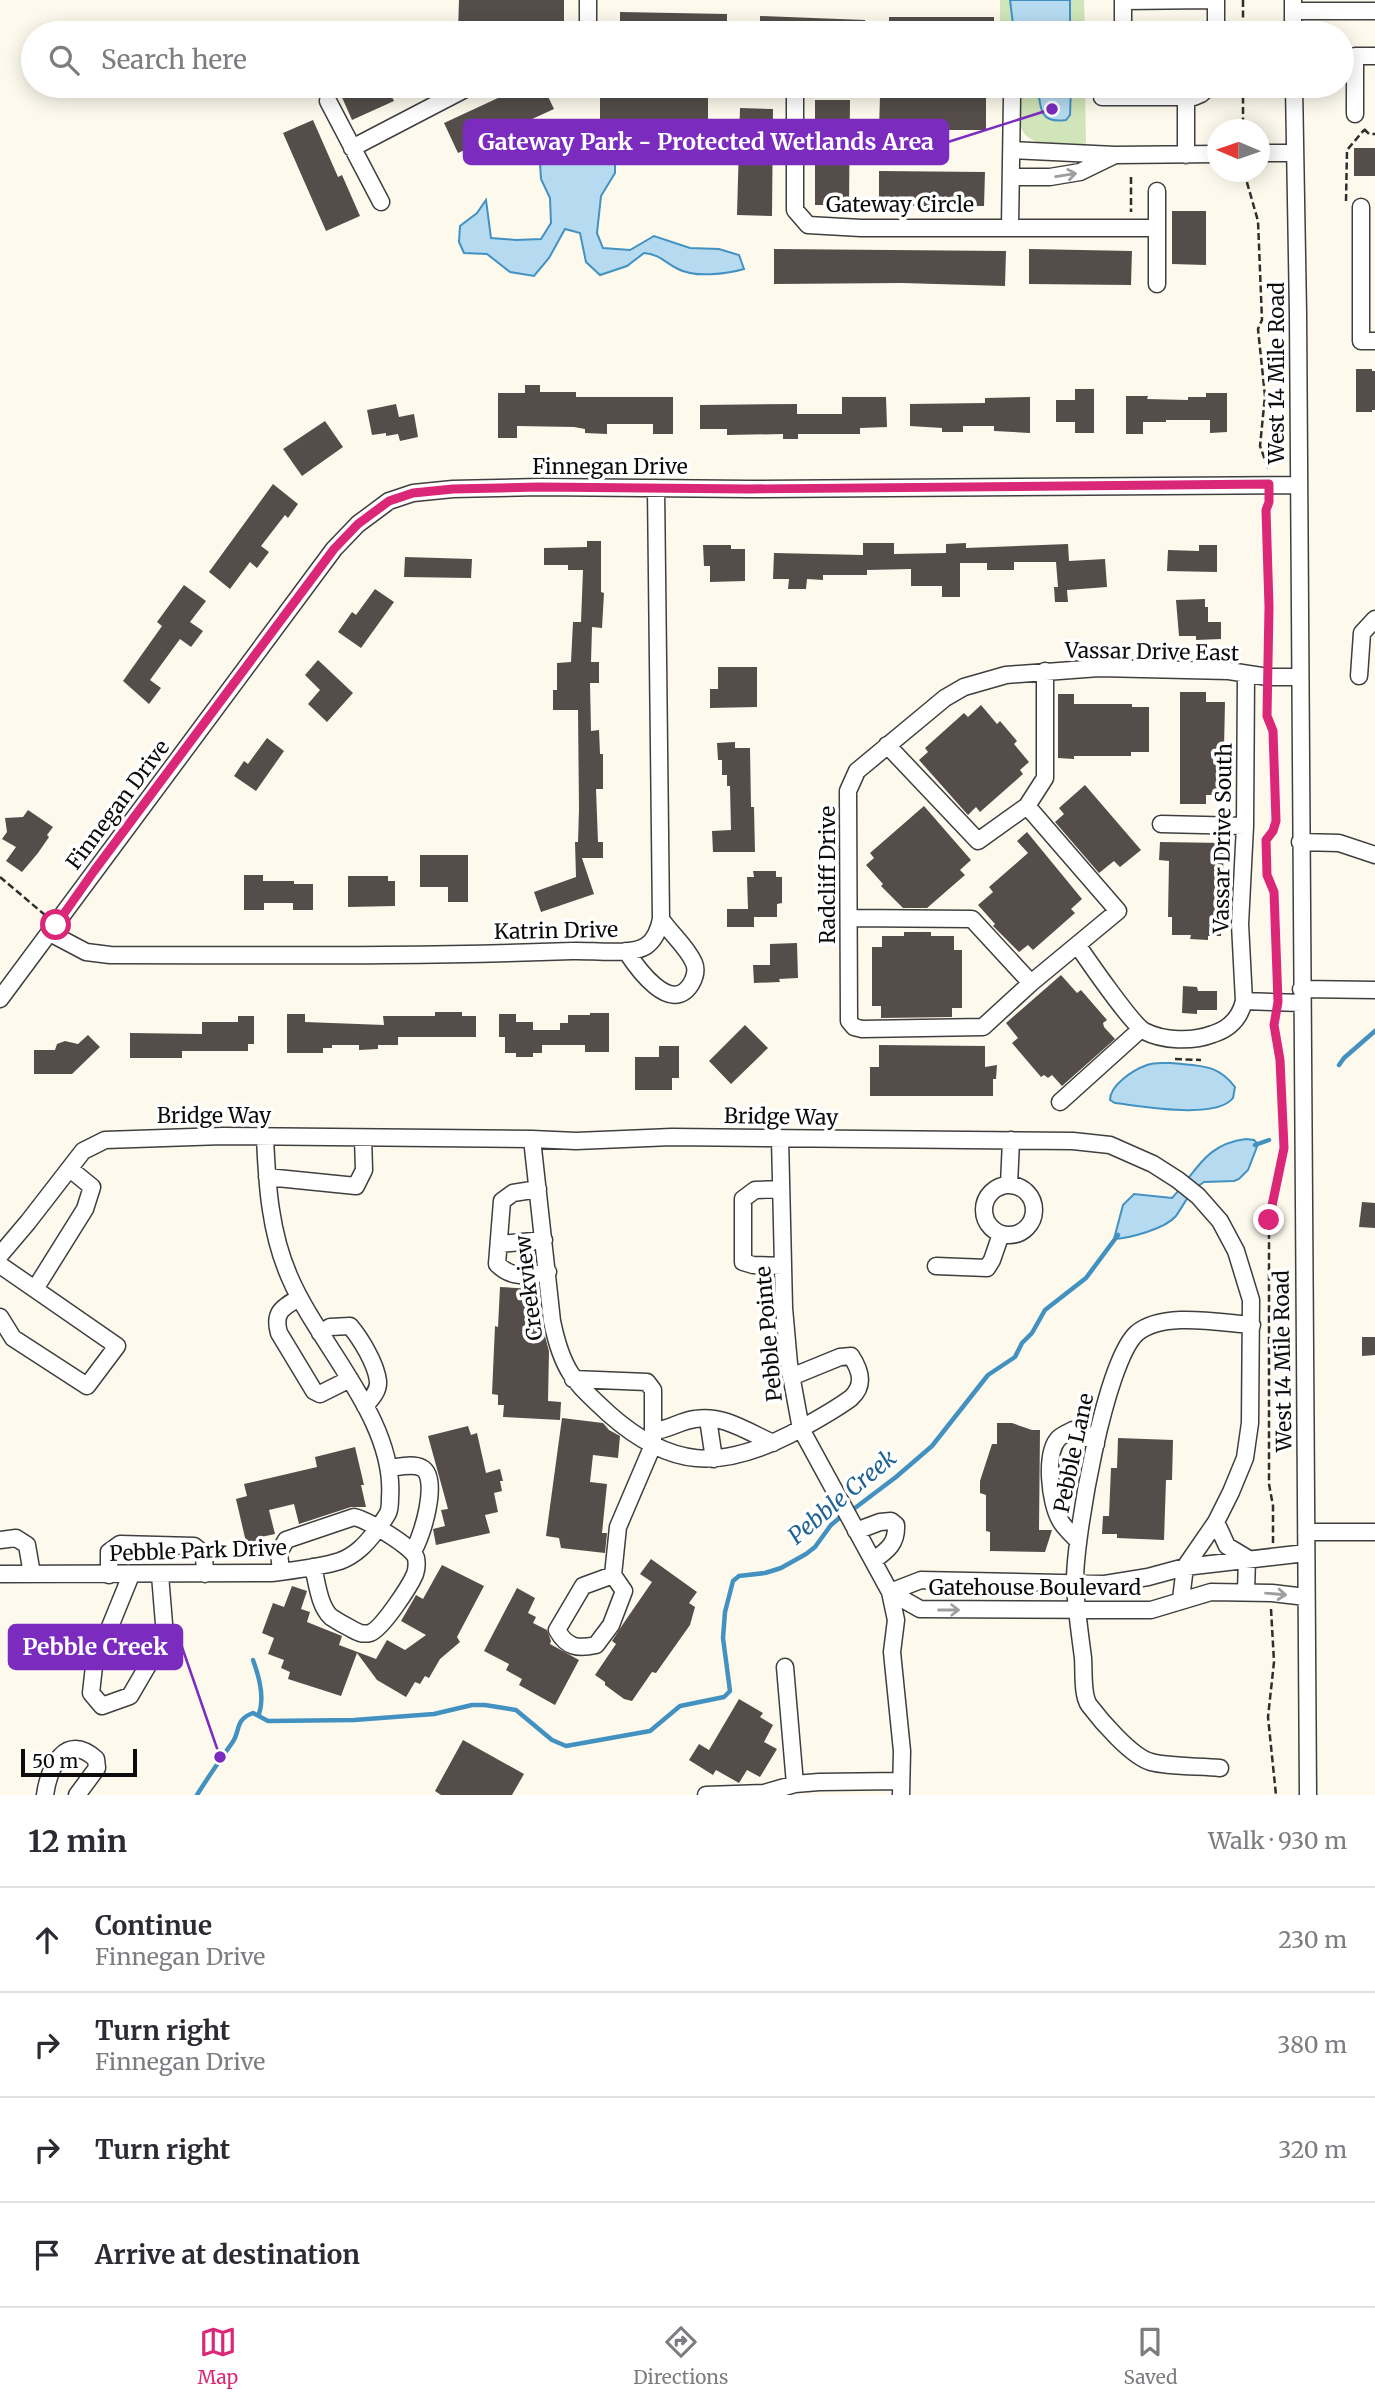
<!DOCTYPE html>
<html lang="en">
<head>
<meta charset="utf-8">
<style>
  :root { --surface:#fff; --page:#f2f2f3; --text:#2b2b33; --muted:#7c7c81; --line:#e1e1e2; --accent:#db2777 }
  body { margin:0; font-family:Merriweather,serif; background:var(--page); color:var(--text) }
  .compass { position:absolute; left:1207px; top:119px; width:63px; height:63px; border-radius:50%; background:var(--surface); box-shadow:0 4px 18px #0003; rotate:272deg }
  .scale { position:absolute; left:21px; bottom:18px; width:116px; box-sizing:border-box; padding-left:7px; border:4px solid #0c0c0c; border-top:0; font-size:19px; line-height:24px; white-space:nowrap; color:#0c0c0c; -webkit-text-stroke:5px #fff; paint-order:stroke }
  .stop { position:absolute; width:21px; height:21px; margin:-16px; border:5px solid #db2777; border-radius:50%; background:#fff }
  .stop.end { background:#db2777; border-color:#fff; box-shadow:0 2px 7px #0008 }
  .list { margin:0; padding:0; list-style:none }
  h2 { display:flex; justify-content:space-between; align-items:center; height:91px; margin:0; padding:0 28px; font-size:30px }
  h2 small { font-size:23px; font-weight:400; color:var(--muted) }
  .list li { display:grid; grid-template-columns:46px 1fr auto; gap:21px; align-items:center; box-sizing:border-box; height:105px; padding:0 28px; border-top:2px solid var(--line) }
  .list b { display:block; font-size:26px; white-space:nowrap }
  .list p { margin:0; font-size:23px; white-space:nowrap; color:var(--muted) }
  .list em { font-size:23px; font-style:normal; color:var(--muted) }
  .icon { flex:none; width:38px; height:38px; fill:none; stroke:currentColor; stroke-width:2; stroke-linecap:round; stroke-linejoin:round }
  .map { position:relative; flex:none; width:1375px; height:1795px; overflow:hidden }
  .search { position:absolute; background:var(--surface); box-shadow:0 4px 18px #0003; left:21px; right:21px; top:21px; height:77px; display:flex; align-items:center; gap:18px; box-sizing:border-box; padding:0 24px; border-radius:38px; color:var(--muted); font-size:26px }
  .sheet { height:511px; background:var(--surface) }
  nav { display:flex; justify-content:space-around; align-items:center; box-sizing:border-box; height:98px; border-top:2px solid var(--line); background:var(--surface); font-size:19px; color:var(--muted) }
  nav a { display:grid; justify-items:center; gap:4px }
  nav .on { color:var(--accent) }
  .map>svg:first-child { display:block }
  .green { fill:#d0e5b9 }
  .water { fill:#b6dbf1; stroke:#4391c1; stroke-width:2 }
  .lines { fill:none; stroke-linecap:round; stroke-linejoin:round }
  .stream { stroke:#4391c1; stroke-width:4.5 }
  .building { fill:#544d49 }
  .minor-casing { stroke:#3f3f3f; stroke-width:19 }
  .path { stroke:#2e2e2e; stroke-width:2.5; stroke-dasharray:7 3.5; stroke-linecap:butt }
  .minor { stroke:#fff; stroke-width:16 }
  .oneway { stroke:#9e9e9e }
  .route { stroke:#db2777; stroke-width:9 }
  .labels { text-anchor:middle; stroke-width:7; stroke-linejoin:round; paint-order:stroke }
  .street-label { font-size:21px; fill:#0c0c0c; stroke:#fff }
  .water-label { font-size:23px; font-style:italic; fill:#206293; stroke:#fff }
  .leader { fill:none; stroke:#7b2cbf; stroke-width:2.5 }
  .callout-dot { fill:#7b2cbf; stroke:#fff; stroke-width:2.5 }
  .callout { fill:#7b2cbf; stroke:#7b2cbf; stroke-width:2.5 }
  .callout-label { font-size:23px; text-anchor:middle; font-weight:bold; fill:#fff }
</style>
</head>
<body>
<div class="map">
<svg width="1375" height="1795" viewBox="0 0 1375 1795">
  <rect width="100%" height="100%" fill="#fdfaed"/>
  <!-- green -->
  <path class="green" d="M1000,0H1084L1085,33H1000Z
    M1017,86H1085L1086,144C1067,144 1033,150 1022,130C1016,119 1019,99 1017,86Z"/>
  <!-- water -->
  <path class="water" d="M1010,0H1070V33H1017L1013,24Z
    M1038,86H1071L1070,115L1066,120C1039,124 1040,107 1038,86Z
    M556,153L589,159H615V173L601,196L597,233L603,248L630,250L654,236L690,248L719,249L739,255L744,269C727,274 695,278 678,269C664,262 661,255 644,253L627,266L600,275L586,262L580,233L565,229L549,258L534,276L510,272L487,254L464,253L459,242L460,226L477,213L486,200L491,238L516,240L541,239L551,223L550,198L541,179L540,163Z
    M1171,1063C1198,1066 1217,1063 1235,1087L1233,1098C1216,1120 1141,1106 1115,1103L1110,1100C1110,1085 1133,1070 1147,1065C1154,1062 1163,1063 1171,1063Z
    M1246,1139L1254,1140L1258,1144L1248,1170L1239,1179L1234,1181L1204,1182C1190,1190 1185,1203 1176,1216C1165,1229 1130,1238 1114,1239L1123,1205L1134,1194L1172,1198C1197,1171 1205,1144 1246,1139Z"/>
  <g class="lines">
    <!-- stream -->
    <path class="stream" d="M1339,1065L1344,1058L1375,1031
      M1255,1145L1269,1140
      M851,1511L896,1477L932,1446L988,1375L1015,1357L1022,1343L1032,1333L1045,1310L1086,1278L1118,1235
      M253,1660C259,1676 265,1697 259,1714
      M197,1795C208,1777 220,1760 232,1743C241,1731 234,1720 253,1713L268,1721L354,1720L434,1714L472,1705H485L516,1710L552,1740L566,1746L650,1731L680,1706L724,1697L730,1691L723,1638L725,1612L733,1581L739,1576L765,1573L781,1568L806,1554L815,1547L831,1525L843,1515"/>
  </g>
  <!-- building -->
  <path class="building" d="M459,0H564V33L458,32Z
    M620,12L727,14V33H620Z
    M760,16L865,20V33H760Z
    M889,17H994V33H889Z
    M1186,21V33H1150V22Z
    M337,86H418L392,97L394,101L352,120Z
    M517,86H543L554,109L458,153L444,123L498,98L497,95Z
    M600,91L708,92V127L600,125Z
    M986,95V130H879L880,96Z
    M815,100H850L849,205H815Z
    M740,108L773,109L772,216L737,215Z
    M313,120L338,177L342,175L360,216L326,231L283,133Z
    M1354,148H1375V176H1354Z
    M879,171L985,172L984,206H879Z
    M1172,211H1206V265L1172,264Z
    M774,249L1006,251L1005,286L902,283L774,284Z
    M1029,249L1132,251L1131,285L1029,284Z
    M1356,369H1372V371H1375V410H1372V412H1356Z
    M525,385H540V392H576V397H673V434H653V424H607V434L585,433V429L574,427L517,426V438H498V393H525Z
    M1075,389H1094V433H1075V422H1056V400H1075Z
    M1206,393H1227V432L1210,433V420H1166V422H1143V434H1126V396H1148L1147,399L1188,400V397H1206Z
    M842,397H886L887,427L860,428V434H798V439H783V434L727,435V429H700V405L797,404V414H842Z
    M1030,397V433L994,431V426H963V432H942V428L910,426V404L985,403V398Z
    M396,404L399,417L414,414L418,437L400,441L398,434L386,436V433L372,435L367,410Z
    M325,421L343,447L302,476L283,449Z
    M273,484L298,504L288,518L285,515L261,546L269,552L257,568L250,562L230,589L209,572Z
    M587,541H601V592L604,593L602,628L592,627L591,662H599V683H590L591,731L599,730L600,754H603V789H596L598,842H603V858H582L594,894L541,912L534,892L576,877L575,842H578L579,809L578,710H553V690H557V663L571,662L573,622H581L583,570H568V565H544V548L587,547Z
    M863,543H894V554L946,553V544L966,543V548L1068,544L1069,561L1105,559L1107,587L1067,590L1068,602H1055L1054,587H1058L1056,562H1014V570H987V563H960V597H942V586H911V569L867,570V575H823V580L807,579L806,589H788L789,579H773L774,553L863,555Z
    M703,545H731V549H745V581L710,582V566H704Z
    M1199,545H1217V572L1167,571L1168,550L1199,551Z
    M405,557L472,559L471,578L404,577Z
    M184,585L206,601L190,622L203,631L191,647L180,639L150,680L161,688L149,704L123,681L162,626L157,622Z
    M375,589L394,602L361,648L338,632L352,612L356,615Z
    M1205,599V607H1208V622H1221V639L1196,640V636H1179L1176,600Z
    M318,660L353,693L327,722L308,704L320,690L305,675Z
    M718,667H757V707L710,708V689H718Z
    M1180,692H1206V702H1225L1223,795H1206V804H1180Z
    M1058,694H1074V704H1132V707H1149V752H1131V756H1074V759L1058,758Z
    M981,705L997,724L1000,721L1017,741L1014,744L1029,762L1020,770L1023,774L980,812L976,807L968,815L919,760L928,752L925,748L964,713L968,717Z
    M267,738L284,751L256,791L234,776L244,761L248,764Z
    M735,742V748H750L751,807H754L755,852H713L712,831L731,830L730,786H727V775H722V760H718L717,743Z
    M1085,785L1141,850L1120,867L1114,861L1099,873L1055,822L1064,814L1059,808Z
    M924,806L971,860L960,870L965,875L927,908H903L881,886L883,884L866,865L874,858L870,853Z
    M28,810L53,827L47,835L49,837L38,853L22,872L6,861L16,847L2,839L7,832L5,818L23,817Z
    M1027,832L1082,899L1071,909L1075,913L1033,950L1028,945L1019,952L993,926L995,924L978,905L993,892L989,887L1028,853L1017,841Z
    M1160,842L1224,843L1221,936H1208V940L1190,939L1191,935H1172V917H1168L1169,861L1159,860Z
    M420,855H468V902H448V887H420Z
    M753,871H776V877H782V903L777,904V917H754V927H727V909H748L747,877H754Z
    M244,875H263V881H294V884H313V910H293V903H264V910H244Z
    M348,876H388V881H395V906L348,907Z
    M904,932H931V936H954V950H962V1008H952V1017L881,1018V1006H872V947H882V936H904Z
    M797,943L798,978L779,979L780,982L754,983L753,965H770V944Z
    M1061,975L1077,993L1081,990L1107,1020L1103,1023L1104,1027L1115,1039L1062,1086L1052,1075L1048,1078L1044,1075L1041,1077L1012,1043L1018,1038L1006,1023Z
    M1183,986L1197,987L1198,991H1217V1010H1197V1014L1182,1013Z
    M435,1012H462V1016H476V1037H398V1045H378V1049L359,1050V1045H332V1048H323V1053H287V1014H305V1022L384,1025L383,1016H435Z
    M590,1013H609V1052H585V1045H542V1053H533V1057H516V1053H505V1037H499V1014H516V1022H533V1030H560V1023H568V1015H590Z
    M238,1016H254V1044H248V1051H182V1058H130V1033L202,1034V1022H238Z
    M745,1025L768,1048L731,1084L709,1061Z
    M88,1035L100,1047L72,1074H34V1050H55L57,1044L65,1041L78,1044Z
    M879,1045L985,1046V1067L997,1065L996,1079H993V1096H870V1067H879Z
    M659,1046H679V1078H672V1090H635V1057H659Z
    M1362,1202L1375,1203V1228L1359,1227Z
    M500,1287L533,1289L531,1328L543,1329L549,1351L548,1401L561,1402L560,1420L503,1417L504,1405H498V1395L492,1394L495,1326L498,1327Z
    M1362,1337H1375V1355L1362,1356Z
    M562,1418L603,1423L609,1430L620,1436L618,1458L593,1455L590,1482L607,1484L602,1533H607L605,1553L561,1548L559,1538L546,1536Z
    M997,1423H1012L1032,1430H1040L1039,1530H1052L1045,1552L990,1551V1532L986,1531V1495L980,1493V1481L992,1444H997Z
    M468,1426L471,1435L477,1433L486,1473L500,1469L503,1481H500L502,1491L494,1493L498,1512L485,1515L490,1533L436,1545L433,1529L445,1526L441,1510L448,1509L428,1436Z
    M1118,1438L1173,1440L1172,1480H1166L1164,1540L1117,1538V1534H1102L1103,1516H1109L1111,1468H1117Z
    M355,1447L364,1485H361L366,1507H351L299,1524L294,1504L269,1510L275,1534L261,1537L265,1551L249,1555L236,1499L247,1496L244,1484L317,1467L315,1457Z
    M651,1559L697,1592L689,1603L695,1607L690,1625L656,1673L652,1672L632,1701L624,1699L605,1685V1682L595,1675L616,1644L612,1641L623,1624L652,1582L640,1574Z
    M442,1565L484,1586L457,1637L460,1642L440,1659L429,1678L425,1676L420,1684L415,1682L406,1697L377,1680L357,1653L341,1696L288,1679L290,1672L281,1668L284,1660L268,1654L274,1638L262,1633L273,1603L284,1607L292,1586L307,1591L301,1609L310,1612L307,1622L342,1636L339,1645L376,1659L387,1640L405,1650L426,1635L401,1621L416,1595L423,1599Z
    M517,1588L535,1598L528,1613L536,1617L533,1623L547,1630L551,1641L550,1644L579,1660L555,1705L519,1685L522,1679L506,1670L509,1664L484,1651Z
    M739,1699L763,1713L760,1717L773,1725L764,1742L777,1749L760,1777L747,1770L739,1783L716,1770L713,1775L689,1760L699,1744L709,1750Z
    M463,1740L524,1774L512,1795H441L435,1791Z"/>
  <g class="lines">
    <defs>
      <path id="minor" d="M1216,0V33
        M1293,0V33
        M1293,11H1375
        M588,33V0
        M1123,33V1L1211,0
        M795,86V210L808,225L861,228H1157
        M1009,86L1012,97L1010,226
        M1294,86L1298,313L1308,1795
        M1102,97H1194L1201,94L1210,86
        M1186,97V155
        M328,101L381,202
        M1355,114V56H1375
        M352,148L471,86
        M1012,150L1115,155L1218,154
        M1260,153H1294
        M1012,177H1050L1080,172L1113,156
        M1157,191V284
        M1361,207V341H1375
        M1359,676L1362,633L1375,619
        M887,745L978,841L1027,806L1045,778V671
        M1027,806L1118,911L1031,983L983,1027L862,1029L854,1027L849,1021L848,791L857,771L945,698L964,687L1006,675L1099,668L1229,671L1268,677H1299
        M1161,824L1245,826
        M1300,842L1339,843L1375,855
        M849,918L972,919L1031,983
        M50,933L86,952L110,955C264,955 419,957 572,951C591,950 631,956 646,946C655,940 659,929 661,919L656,488
        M1078,946C1089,962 1132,1024 1144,1031C1163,1041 1192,1042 1213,1034C1229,1029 1240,1018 1244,1001L1301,1003
        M626,951C637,968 671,1016 691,984C695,977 697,970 694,963C687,947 671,934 661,919
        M1301,989L1375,990
        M0,999L334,549L358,524L389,501L413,493L453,489L539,487L749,489L1298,485
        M1244,1001L1240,924L1245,826L1246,675
        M1060,1102L1141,1029
        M780,1138L784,1308L789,1364L801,1429L890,1592L896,1620L892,1652L902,1751L901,1795
        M532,1139L552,1321C562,1370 573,1381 609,1414C671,1469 720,1470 791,1434C811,1423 832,1412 851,1398C865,1385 861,1371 851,1356L840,1357L791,1377
        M267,1177L356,1186L364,1170L363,1138
        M984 1210a25 25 0 1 1 50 0a25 25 0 1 1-50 0Z
        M1009,1185L1011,1140
        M538,1189L513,1193L502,1201L497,1264C513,1280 528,1275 548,1272
        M781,1189L755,1190L743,1199V1262L753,1265L783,1266
        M499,1244L544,1240
        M0,1255L28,1222L83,1151L105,1140L223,1136L532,1139L576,1141L672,1137L1073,1141L1110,1145L1153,1164L1178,1180L1198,1196L1220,1221L1236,1251L1251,1300L1250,1423L1245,1458L1231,1492L1216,1522L1185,1567L1181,1599
        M0,1265L117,1346L87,1386L13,1338L0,1317
        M936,1266L987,1268L992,1260L1001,1234
        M35,1289L85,1209L92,1187L70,1169
        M299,1298C283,1307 273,1312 279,1333L314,1391L320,1394L350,1379
        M320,1333L330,1327L350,1326C361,1339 376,1364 378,1381C379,1391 371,1399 365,1406
        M573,1379L647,1382L653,1390V1445L618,1527L613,1575L583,1586L557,1630C567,1648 578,1649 596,1645L611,1625L624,1591L613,1575
        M708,1419L714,1459
        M653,1431C669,1430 679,1421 695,1419C723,1414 748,1432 773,1443
        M389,1468C399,1467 413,1463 422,1468C440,1478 422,1538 413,1551
        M1216,1522L1227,1546L1247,1558
        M856,1531L880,1522L891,1521L896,1525C897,1543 888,1550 874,1560
        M1306,1532H1375
        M0,1540L16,1538L27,1545L32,1574
        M1078,1541C1072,1534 1064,1528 1060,1520C1050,1503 1044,1453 1059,1438C1062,1435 1069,1432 1073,1430L1084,1433L1096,1444
        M1306,1553L1185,1567L1148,1577L1105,1584L921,1580L890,1592L920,1609L1151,1610L1211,1592L1272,1593L1306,1597
        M281,1571L279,1553L286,1540L354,1517C367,1520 412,1546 416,1558C417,1563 417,1568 415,1574C410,1586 382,1629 370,1633C362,1635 357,1632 350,1628C344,1625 337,1621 331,1617C319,1606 317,1582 313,1567
        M0,1574L271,1573C294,1570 318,1568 340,1561C356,1555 366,1544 376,1531C380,1525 385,1519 388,1513C390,1509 390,1503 390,1498C396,1420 319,1346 290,1278C270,1233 267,1185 265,1137
        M109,1575V1552L120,1544L194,1546L204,1554L205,1574
        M131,1575L94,1666L91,1693L102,1706L130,1696L165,1636L160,1575
        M1246,1592L1247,1558
        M785,1667L795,1784
        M1220,1768C1201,1766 1169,1767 1151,1762C1132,1757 1101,1721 1089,1705C1082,1695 1084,1671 1083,1658C1080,1634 1076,1608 1075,1584C1074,1539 1105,1361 1137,1333C1164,1311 1220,1323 1252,1325
        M45,1795C49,1768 65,1731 96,1759L97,1768L77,1795
        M706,1795L764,1793L795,1784L819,1782L901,1781"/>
    </defs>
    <!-- minor casing -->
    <use href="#minor" class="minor-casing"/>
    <!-- path -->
    <path class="path" d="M1243,0V33
      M1243,86V130
      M1364,129L1369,134H1375
      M1244,172L1258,221L1262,320L1258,329L1265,396L1260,446L1269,471
      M1131,177V212
      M1346,201L1347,150L1364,130
      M1267,663L1269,607L1266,510L1269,499
      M1267,694V716L1273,731L1276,821L1273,831L1266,840L1267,875L1274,892L1276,986
      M0,877L45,915
      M1175,1059L1201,1060
      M1273,1543V1506L1269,1484V1220L1284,1148L1280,1061L1274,1025L1276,1017
      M1271,1609L1274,1662L1268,1717L1276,1795"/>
    <!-- minor -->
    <use href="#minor" class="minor"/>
  </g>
  <!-- one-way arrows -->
  <defs><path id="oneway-shaft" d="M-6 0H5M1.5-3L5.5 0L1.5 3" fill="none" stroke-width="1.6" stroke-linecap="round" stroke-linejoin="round" transform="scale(1.75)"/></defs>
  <g class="oneway">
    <use href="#oneway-shaft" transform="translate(1066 175) rotate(-9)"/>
    <use href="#oneway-shaft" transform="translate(1276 1594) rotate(5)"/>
    <use href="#oneway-shaft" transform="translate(949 1610)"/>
  </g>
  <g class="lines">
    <!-- route -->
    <path class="route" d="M56,925L94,871L334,549L358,524L389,501L413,493L453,489L539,487L749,489L1269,484V502L1266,510L1269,607L1267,716L1273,731L1276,821L1273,831L1266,840L1267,875L1274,892L1278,1002L1274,1025L1280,1060L1284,1148L1269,1220"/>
  </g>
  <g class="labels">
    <!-- street labels -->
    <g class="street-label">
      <text x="900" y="212">Gateway Circle</text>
      <text transform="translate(1277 373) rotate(-90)" y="7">West 14 Mile Road</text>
      <text x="610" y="474">Finnegan Drive</text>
      <text transform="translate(1152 652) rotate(1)" y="7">Vassar Drive East</text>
      <text transform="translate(118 805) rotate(-53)" y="7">Finnegan Drive</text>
      <text transform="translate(1223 838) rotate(-89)" y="7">Vassar Drive South</text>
      <text transform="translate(828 875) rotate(-90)" y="7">Radcliff Drive</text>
      <text transform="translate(556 931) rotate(-1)" y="7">Katrin Drive</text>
      <text x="214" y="1123">Bridge Way</text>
      <text transform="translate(781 1117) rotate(1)" y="7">Bridge Way</text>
      <text transform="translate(529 1288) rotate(-97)" y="7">Creekview</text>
      <text transform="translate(769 1334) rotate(-95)" y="7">Pebble Pointe</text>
      <text transform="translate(1283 1361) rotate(-91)" y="7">West 14 Mile Road</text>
      <text transform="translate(1074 1453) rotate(-78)" y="7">Pebble Lane</text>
      <text transform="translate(198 1551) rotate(-2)" y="7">Pebble Park Drive</text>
      <text x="1035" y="1595">Gatehouse Boulevard</text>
    </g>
    <!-- water labels -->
    <g class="water-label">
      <text transform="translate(842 1497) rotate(-40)" y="8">Pebble Creek</text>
    </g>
  </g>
  <!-- callouts -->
  <path class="leader" d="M1052 109L948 142M220 1757L182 1647"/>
  <g class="callout-dot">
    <circle cx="1052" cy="109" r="7"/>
    <circle cx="220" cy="1757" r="7"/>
  </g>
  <g class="callout">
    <rect x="464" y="120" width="484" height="44" rx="7"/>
    <rect x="9" y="1625" width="173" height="44" rx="7"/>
  </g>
  <g class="callout-label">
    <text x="706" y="150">Gateway Park - Protected Wetlands Area</text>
    <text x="95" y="1655">Pebble Creek</text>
  </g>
</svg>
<svg class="compass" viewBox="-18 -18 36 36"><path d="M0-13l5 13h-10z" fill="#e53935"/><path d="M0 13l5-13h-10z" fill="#7c7c81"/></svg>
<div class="scale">50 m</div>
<div class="stop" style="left:56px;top:925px"></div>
<div class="stop end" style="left:1269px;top:1220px"></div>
<div class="search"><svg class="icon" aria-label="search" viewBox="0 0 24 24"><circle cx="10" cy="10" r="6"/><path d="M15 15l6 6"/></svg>Search here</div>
</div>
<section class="sheet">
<h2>12 min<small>Walk · 930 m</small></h2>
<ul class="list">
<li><svg class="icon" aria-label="ahead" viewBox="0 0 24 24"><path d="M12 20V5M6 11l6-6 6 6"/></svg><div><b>Continue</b><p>Finnegan Drive</p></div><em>230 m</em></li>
<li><svg class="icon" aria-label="right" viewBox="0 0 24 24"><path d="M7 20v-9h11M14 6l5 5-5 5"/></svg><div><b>Turn right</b><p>Finnegan Drive</p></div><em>380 m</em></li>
<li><svg class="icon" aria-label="right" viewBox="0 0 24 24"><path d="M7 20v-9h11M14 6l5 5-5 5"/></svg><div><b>Turn right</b></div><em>320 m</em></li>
<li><svg class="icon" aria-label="arrive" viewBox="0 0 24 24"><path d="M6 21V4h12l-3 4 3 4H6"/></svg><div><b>Arrive at destination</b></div></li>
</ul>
</section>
<nav>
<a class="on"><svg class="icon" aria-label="map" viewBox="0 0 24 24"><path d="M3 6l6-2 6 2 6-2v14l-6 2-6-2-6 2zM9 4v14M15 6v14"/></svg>Map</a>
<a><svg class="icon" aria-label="directions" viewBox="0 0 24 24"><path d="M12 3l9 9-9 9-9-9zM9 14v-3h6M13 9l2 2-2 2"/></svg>Directions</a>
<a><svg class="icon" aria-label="saved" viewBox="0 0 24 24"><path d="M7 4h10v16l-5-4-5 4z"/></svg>Saved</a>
</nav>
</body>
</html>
